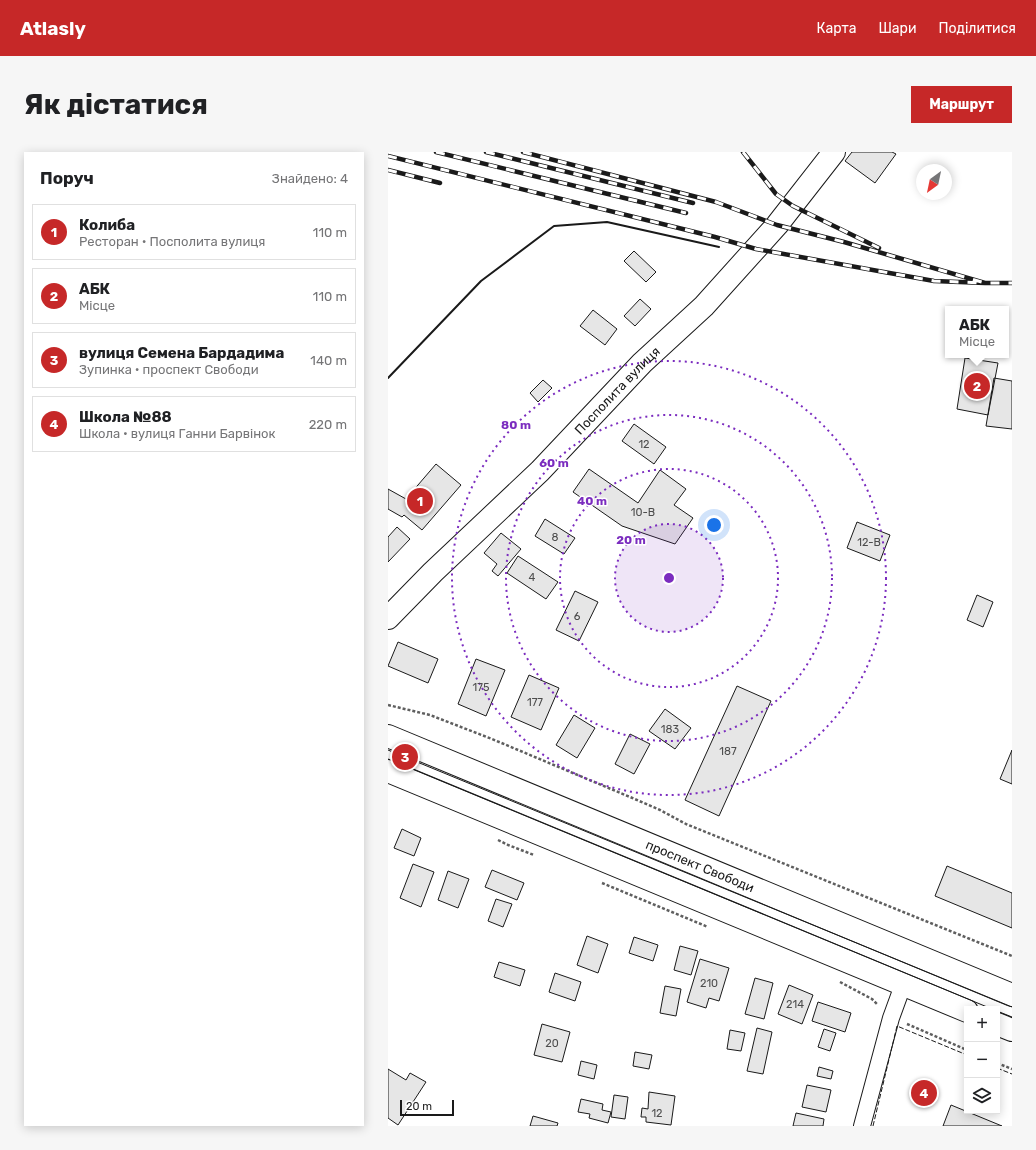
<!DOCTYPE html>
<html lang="uk">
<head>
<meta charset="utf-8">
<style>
  :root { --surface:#fff; --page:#f6f6f6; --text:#202124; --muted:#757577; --line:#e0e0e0; --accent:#c62828 }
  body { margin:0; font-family:Rubik,sans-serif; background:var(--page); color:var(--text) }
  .controls { position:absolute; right:12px; bottom:12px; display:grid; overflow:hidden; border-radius:0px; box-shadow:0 2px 10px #0003 }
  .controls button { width:36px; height:36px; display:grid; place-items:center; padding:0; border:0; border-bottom:1px solid var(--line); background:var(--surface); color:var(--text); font:20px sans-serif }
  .compass { position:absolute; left:528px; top:12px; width:36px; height:36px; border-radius:50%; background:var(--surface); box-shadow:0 2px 10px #0003; rotate:213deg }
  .scale { position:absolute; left:12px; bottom:10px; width:54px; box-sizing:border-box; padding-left:4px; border:2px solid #1a1a1a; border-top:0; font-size:11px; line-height:14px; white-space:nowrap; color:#1a1a1a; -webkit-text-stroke:3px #fff; paint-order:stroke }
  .you { position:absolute; left:326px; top:373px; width:14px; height:14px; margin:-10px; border:3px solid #fff; border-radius:50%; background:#1a73e8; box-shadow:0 0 0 6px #1a73e833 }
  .badge { display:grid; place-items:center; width:26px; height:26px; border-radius:50%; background:var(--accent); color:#fff; font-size:13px; font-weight:700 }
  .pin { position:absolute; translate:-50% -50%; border:2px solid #fff; box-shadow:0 1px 4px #0006 }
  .popup { position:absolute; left:557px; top:154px; width:64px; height:52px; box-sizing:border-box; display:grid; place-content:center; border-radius:0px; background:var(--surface); filter:drop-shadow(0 1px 3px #0005); font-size:13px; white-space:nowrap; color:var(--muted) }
  .popup b { font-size:15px; color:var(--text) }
  .popup::after { content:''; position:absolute; left:50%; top:100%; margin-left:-8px; border:8px solid transparent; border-top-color:var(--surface) }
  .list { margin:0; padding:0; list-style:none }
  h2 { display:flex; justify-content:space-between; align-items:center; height:52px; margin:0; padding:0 16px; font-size:17px }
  h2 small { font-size:13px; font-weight:400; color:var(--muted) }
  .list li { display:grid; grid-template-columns:26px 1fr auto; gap:12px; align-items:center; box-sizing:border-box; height:56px; margin:0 8px 8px; padding:0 8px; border:1px solid var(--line); border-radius:0px }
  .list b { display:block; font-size:15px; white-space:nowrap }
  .list p { margin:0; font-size:13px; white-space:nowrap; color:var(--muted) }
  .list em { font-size:13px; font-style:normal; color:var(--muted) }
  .icon { flex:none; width:22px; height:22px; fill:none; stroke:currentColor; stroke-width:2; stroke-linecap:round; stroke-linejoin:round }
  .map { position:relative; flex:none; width:624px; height:974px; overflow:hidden; border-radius:0px }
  header { display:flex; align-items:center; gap:24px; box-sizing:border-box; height:56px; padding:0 20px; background:var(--accent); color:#fff }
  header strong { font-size:19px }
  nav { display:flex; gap:22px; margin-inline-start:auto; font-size:14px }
  .intro { display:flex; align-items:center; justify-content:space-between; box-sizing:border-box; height:96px; padding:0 24px }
  h1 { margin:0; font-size:28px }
  .button { padding:10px 18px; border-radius:0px; background:var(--accent); color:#fff; font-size:14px; font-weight:700 }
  main { display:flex; gap:24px; padding:0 24px }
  aside { flex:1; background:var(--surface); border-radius:0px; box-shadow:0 2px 10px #0003 }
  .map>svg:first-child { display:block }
  .building { fill:#e6e6e6; stroke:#1a1a1a }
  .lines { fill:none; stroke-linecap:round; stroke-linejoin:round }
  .minor-casing { stroke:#1a1a1a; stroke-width:18 }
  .secondary-casing { stroke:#1a1a1a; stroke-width:24 }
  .trunk-casing { stroke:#1a1a1a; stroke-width:24 }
  .path { stroke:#5f5f5f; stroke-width:2.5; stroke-dasharray:3 2; stroke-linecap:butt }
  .minor { stroke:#fff; stroke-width:16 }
  .secondary { stroke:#fff; stroke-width:22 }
  .trunk { stroke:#fff; stroke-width:22 }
  .tram { stroke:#1a1a1a; stroke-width:1 }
  .rail-casing { stroke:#1a1a1a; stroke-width:4.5 }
  .rail { stroke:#fff; stroke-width:3; stroke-dasharray:9; stroke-linecap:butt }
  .fence { stroke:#1a1a1a; stroke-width:1; stroke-dasharray:5 2; stroke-linecap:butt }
  .wall { stroke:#1a1a1a; stroke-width:2 }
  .ring { fill:none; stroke:#7b2cbf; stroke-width:2; stroke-dasharray:2 4 }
  .labels { text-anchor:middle; stroke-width:3; stroke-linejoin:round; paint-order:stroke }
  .number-label { font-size:11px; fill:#4d4d4d }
  .street-label { font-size:13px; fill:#1a1a1a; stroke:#fff }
  .centre { fill:#7b2cbf; stroke:#fff; stroke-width:2 }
  .ring-label { font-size:12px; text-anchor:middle; font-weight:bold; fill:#7b2cbf; stroke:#fff; stroke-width:3; stroke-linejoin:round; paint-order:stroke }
</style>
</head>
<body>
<header>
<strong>Atlasly</strong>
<nav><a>Карта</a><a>Шари</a><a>Поділитися</a></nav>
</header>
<div class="intro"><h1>Як дістатися</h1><a class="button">Маршрут</a></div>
<main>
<aside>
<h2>Поруч<small>Знайдено: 4</small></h2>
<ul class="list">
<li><span class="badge">1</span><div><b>Колиба</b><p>Ресторан · Посполита вулиця</p></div><em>110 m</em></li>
<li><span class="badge">2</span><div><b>АБК</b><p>Місце</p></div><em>110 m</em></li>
<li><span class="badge">3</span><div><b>вулиця Семена Бардадима</b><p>Зупинка · проспект Свободи</p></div><em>140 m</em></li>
<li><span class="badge">4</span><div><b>Школа №88</b><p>Школа · вулиця Ганни Барвінок</p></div><em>220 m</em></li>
</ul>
</aside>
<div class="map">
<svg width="624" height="974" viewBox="0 0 624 974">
  <rect width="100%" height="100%" fill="#fff"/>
  <!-- building -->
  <path class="building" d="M464,0H504L508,2L487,31L457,9Z
    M246,99L268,120L258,130L236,109Z
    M252,147L263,157L247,174L236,164Z
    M205,158L229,177L217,193L192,174Z
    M577,206L610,211L600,263L569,257Z
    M606,226L624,229V277L598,274Z
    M155,228L164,236L150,250L142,241Z
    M246,272L278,295L266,312L234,289Z
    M48,312L73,333L34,378L16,363L14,365L0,357V337L18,347Z
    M201,317L250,351L272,318L298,337L286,353L305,366L287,392L234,374L185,340Z
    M157,367L187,386L176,402L147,384Z
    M469,370L502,383L492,409L459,396Z
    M9,375L22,387L0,410V385Z
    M113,381L133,397L110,424L104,419L109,412L96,401Z
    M130,404L170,430L158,447L119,421Z
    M187,439L210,450L191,489L168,478Z
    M589,443L605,450L595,475L579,468Z
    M10,490L50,507L40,531L0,514Z
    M88,507L117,518L98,564L70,552Z
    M141,523L171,536L153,578L123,565Z
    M349,534L383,549L331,664L297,648Z
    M277,557L303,576L287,597L261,579Z
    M186,563L207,576L189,606L168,593Z
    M242,582L262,592L246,622L227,612Z
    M624,598V632L612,627Z
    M14,677L33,686L26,704L6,696Z
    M25,712L46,720L33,755L12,746Z
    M559,714L624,741V776L547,744Z
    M104,718L136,731L129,748L97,735Z
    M60,719L81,727L70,756L50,748Z
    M108,747L124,752L115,775L100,769Z
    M199,784L220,792L210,821L189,813Z
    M246,785L270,793L265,809L241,801Z
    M292,794L310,799L303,823L286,818Z
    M312,807L341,816L331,849L321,846L318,856L299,850Z
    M111,810L137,818L132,834L106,825Z
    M167,821L193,830L187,849L161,840Z
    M367,826L385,831L376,867L357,862Z
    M401,833L425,843L414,872L390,862Z
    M277,834L293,837L288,864L272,861Z
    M430,850L463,861L457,880L424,869Z
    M154,872L182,880L174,910L146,903Z
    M369,876L384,880L375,922L359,919Z
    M436,877L448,881L442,899L430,895Z
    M342,878L357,881L353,899L339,897Z
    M247,900L264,903L261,917L245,914Z
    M193,909L209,913L206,927L190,923Z
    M431,915L445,919L443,927L429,924Z
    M0,917L18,928L22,921L38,930L10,973L0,966Z
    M419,933L443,938L438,960L414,955Z
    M261,940L287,944L283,973L258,970V965H253L254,956L260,957Z
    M226,943L240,945L237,967L223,965Z
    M193,947L215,952L214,958L223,960L220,971L201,966L202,962L190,960Z
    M563,953L614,974H555Z
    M408,961L436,967L435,974H405Z
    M145,964L170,971L169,974H142Z"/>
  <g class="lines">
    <defs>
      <path id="minor" d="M474,974L503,866L515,833"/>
      <g id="secondary">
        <path id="s1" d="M0,584L624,843"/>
        <path d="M0,619L579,859"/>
        <path d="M609,872L624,878"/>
      </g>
      <g id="trunk">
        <path id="s2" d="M0,466L45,420L152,319L254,211L316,154L389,73L446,0"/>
      </g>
    </defs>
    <!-- minor casing -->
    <use href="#minor" class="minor-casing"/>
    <!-- secondary casing -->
    <use href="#secondary" class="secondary-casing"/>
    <!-- trunk casing -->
    <use href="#trunk" class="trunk-casing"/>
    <!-- path -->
    <path class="path" d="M0,553L42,563L104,587L242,645L272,658L298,672L624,804
      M110,688L120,693L146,703
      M214,731L320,775
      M452,830L484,847L490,853
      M519,872L579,898
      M609,911L624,917"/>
    <!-- minor -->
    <use href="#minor" class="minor"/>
    <!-- secondary -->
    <use href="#secondary" class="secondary"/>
    <!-- trunk -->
    <use href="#trunk" class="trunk"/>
    <!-- tram -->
    <path class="tram" d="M0,598L624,855
      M0,607L604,857
      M609,859L624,865"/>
    <defs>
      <path id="rail" d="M48,0L298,61
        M98,0L305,51
        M135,0L328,50L389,73L456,90L597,131H624
        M355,0L388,42L405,54L491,96
        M0,4L327,85L368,97L546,129L597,131
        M0,18L52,31"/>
    </defs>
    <!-- rail casing -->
    <use href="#rail" class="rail-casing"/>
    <!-- rail -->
    <use href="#rail" class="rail"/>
    <!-- fence -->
    <path class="fence" d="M609,916L624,922
      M485,974L509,874L579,903"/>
    <!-- wall -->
    <path class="wall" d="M0,226L93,129L166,74L219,70L331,95"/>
  </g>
  <!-- distance rings -->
  <circle cx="281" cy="426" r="54" fill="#7b2cbf" fill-opacity=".12"/>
  <g class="ring">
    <circle cx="281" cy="426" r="54"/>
    <circle cx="281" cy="426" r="109"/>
    <circle cx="281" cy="426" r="163"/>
    <circle cx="281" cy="426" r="217"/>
  </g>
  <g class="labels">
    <!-- number labels -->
    <g class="number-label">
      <text x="256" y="296">12</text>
      <text x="255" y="364">10-В</text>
      <text x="167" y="389">8</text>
      <text x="481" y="394">12-В</text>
      <text x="144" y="429">4</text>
      <text x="189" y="468">6</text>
      <text x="93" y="539">175</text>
      <text x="147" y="554">177</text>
      <text x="282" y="581">183</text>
      <text x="340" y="603">187</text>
      <text x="321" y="835">210</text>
      <text x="407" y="856">214</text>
      <text x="164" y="895">20</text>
      <text x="269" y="965">12</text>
    </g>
    <!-- street labels -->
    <g class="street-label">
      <text dy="5" stroke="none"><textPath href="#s2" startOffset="323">Посполита вулиця</textPath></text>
      <text dy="5" stroke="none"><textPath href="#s1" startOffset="338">проспект Свободи</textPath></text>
    </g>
  </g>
  <circle cx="281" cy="426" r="6" class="centre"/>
  <g class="ring-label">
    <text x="128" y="277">80 m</text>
    <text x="166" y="315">60 m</text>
    <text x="204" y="353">40 m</text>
    <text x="243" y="392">20 m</text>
  </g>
</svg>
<div class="controls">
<button>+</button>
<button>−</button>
<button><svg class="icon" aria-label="layers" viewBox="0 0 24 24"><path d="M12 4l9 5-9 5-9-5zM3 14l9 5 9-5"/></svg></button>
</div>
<svg class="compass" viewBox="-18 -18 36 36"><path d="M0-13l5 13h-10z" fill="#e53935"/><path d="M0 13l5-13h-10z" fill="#757577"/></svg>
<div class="scale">20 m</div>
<div class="you"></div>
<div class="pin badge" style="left:32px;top:349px">1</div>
<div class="pin badge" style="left:589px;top:234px">2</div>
<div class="popup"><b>АБК</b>Місце</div>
<div class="pin badge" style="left:17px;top:605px">3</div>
<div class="pin badge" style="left:536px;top:941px">4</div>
</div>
</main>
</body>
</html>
